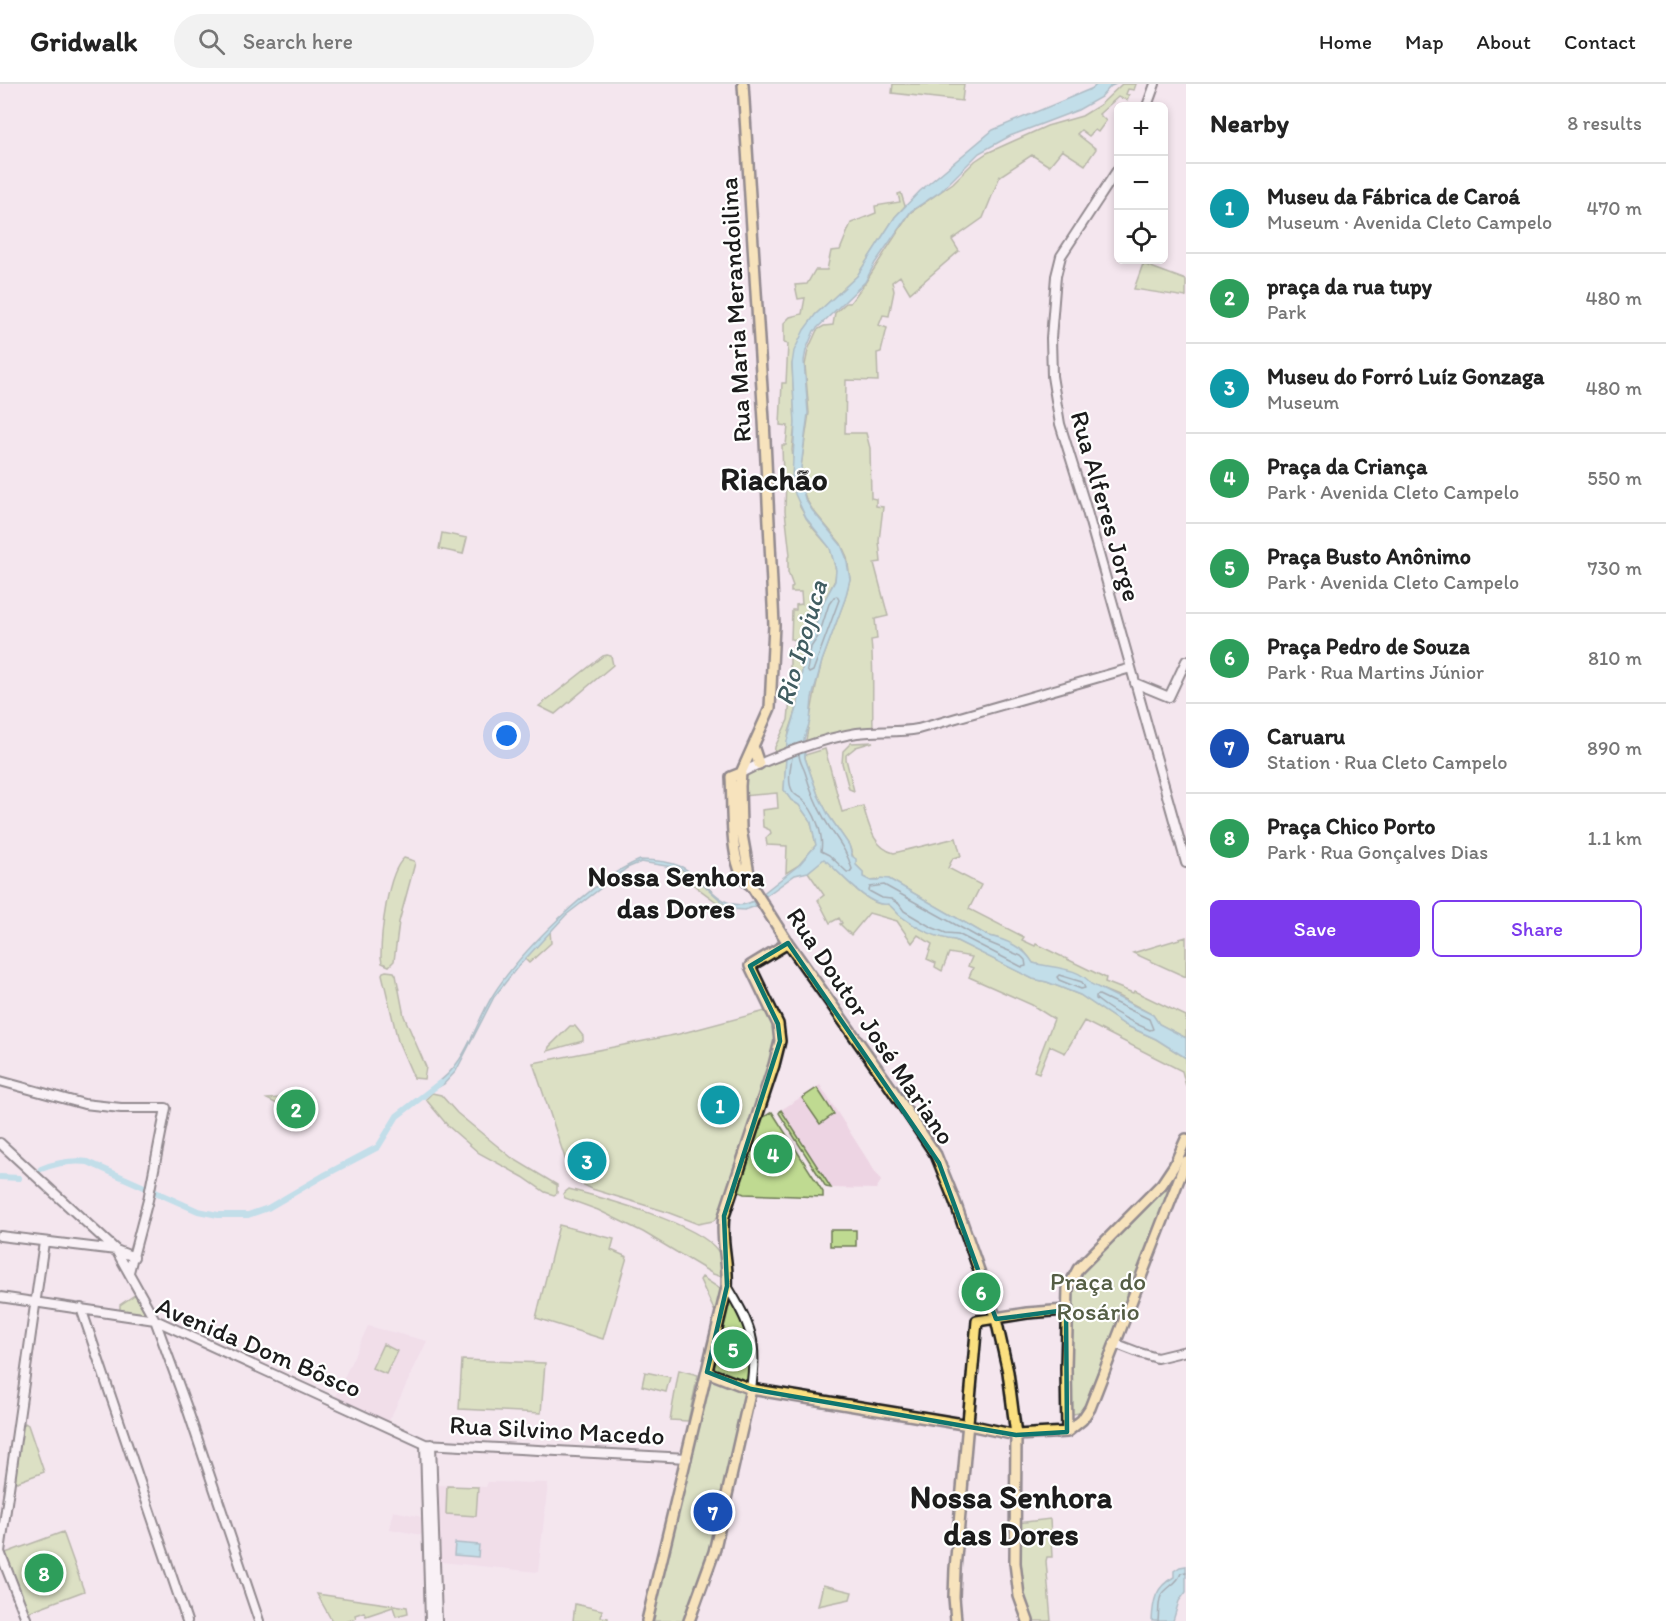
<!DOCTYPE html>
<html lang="en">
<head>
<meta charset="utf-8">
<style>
  :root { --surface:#fff; --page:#f2f2f2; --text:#222; --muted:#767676; --line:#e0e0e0; --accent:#7c3aed }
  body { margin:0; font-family:Itim,sans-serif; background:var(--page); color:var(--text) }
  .controls { position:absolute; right:18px; top:18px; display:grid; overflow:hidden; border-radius:9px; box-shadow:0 3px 9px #0003 }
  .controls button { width:54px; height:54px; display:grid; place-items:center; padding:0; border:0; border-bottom:2px solid var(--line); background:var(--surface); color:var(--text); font:30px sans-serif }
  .you { position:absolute; left:507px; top:652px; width:21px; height:21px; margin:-15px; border:4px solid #fff; border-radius:50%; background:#1a73e8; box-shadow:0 0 0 9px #1a73e833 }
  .badge { display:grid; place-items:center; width:39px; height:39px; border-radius:50%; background:var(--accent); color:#fff; font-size:20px; font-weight:700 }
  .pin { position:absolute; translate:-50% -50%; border:3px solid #fff; box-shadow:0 2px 6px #0006 }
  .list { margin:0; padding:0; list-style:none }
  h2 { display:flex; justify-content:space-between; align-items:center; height:78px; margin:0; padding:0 24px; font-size:26px }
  h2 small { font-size:20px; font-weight:400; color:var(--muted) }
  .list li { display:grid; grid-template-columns:39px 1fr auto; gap:18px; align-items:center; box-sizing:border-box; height:90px; padding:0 24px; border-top:2px solid var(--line) }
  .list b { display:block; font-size:22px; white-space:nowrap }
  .list p { margin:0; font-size:20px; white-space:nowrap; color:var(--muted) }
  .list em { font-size:20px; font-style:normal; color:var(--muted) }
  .actions { display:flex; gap:12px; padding:18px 24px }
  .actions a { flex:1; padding:14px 0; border:2px solid var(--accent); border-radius:9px; text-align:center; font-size:21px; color:var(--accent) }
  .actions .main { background:var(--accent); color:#fff }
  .icon { flex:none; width:33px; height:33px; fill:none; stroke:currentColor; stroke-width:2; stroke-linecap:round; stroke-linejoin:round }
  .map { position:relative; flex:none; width:1186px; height:1537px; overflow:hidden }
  header { display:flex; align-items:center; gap:36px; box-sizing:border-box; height:84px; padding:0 30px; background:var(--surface); border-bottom:2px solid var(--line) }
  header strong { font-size:28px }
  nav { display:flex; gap:33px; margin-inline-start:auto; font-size:21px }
  .search { width:420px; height:54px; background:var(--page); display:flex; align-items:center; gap:15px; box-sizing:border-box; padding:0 21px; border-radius:33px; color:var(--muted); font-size:22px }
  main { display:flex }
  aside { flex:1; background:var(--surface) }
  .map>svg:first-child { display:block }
  .built { fill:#edd4e3 }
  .green { fill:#bfda91; stroke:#6e7b56; stroke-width:1.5 }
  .water { fill:#86d5e2; stroke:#5c8b93; stroke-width:1.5 }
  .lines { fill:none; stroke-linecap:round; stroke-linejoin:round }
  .shore { stroke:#46666b; stroke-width:1.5 }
  .canal { stroke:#86d5e2; stroke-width:6 }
  .minor-casing { stroke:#1c1c1c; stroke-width:12 }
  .major-casing { stroke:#1c1c1c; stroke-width:14 }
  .minor { stroke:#fff; stroke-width:8 }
  .major { stroke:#fbe080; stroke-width:9 }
  .marked { fill:none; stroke:#0f766e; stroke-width:4.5; stroke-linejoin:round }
  .labels { text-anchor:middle; stroke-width:4.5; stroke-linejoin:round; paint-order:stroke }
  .street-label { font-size:26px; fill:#1c1c1c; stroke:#fff }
  .park-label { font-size:26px; fill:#555e45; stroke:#fff }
  .water-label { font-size:27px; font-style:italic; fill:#415d61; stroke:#fff }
  .quarter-label { font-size:28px; font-weight:bold; fill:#1c1c1c; stroke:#fff }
  .district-label { font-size:32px; font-weight:bold; fill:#1c1c1c; stroke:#fff }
</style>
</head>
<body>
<header>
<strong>Gridwalk</strong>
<div class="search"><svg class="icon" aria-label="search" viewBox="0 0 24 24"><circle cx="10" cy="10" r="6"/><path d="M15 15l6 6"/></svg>Search here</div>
<nav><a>Home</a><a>Map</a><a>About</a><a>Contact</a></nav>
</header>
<main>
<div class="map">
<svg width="1186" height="1537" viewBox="0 0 1186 1537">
  <rect width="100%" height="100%" fill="#f4e6ee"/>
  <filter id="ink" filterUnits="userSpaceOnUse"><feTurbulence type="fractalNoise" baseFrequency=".0167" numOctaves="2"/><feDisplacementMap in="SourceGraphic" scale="12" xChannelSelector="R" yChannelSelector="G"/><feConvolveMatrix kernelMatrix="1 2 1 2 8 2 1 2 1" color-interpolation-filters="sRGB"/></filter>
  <g filter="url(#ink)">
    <!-- built -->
    <path class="built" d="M820,1001L881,1097L876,1105L831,1104L781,1026Z
      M368,1242L427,1257L388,1339L335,1313Z
      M488,1398L548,1399L538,1488L441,1478L437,1401L486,1403Z
      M393,1427L422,1433V1451L390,1445Z"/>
    <!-- green -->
    <path class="green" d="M893,0H964L962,17L892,9Z
      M1122,0H1136L1134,6L1128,5L1126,10L1129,11L1127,16L1118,13L1099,30L1106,37L1098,48L1095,46L1089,52L1081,46L1077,50L1096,65L1085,81L1062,66L1049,82L1032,71L1000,92L983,134L952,156L959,167L910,209L900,192L892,198L894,207L889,232L883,231L879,241L887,244L881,268L877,269L878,297L846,296L845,349H866L870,364L871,414L876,415V422L883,423L879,457L881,478L874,479L888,532L875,535L877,555L871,556C874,585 872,614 873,644L805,661L816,602L822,577L845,515L850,495L847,473L841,460L812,425L806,415L802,403L801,383L809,329L805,281L808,266L817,246L824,242L833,241L835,229L846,219H850L865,199L910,129L953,99L975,77L987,69L1047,42L1082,32L1100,21Z
      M901,109L905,122L895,133L857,192L815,231L792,280L795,339L792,366L800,423L812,443L830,464L836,486L835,496L824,517L813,549L805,561L798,621L789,648L786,666L774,671L775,663L788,636L791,605H793V601H790V571H792L793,561L797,560V556L791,555L792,526H796V521L802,520L801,508H791V504L793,502L788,488V473L790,471L785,427L786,395L783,394L782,361H786L788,342L780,341L782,299H786L788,260L784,259V239L790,233L802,230L805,214L798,215L795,201L807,200L815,186H827L831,167L840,166L851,139L876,129L875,122L900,118L898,110Z
      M1143,180L1186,196V213L1134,205Z
      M442,449L467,454L463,470L439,465Z
      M607,571L611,572L613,581L555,630L539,622L603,572Z
      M873,658L856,663L846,671V675L854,707L849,705L842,679L843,667L851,659Z
      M825,665L842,728L863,722C869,741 873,764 894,769L956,754L961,772L953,774L948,784L981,801L969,825L1024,853L1022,856L1035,862L1036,860L1106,894L1105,898L1133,909L1134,907L1186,932V954L1159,940L1153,931L1118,912L1048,883L1033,879L1024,867L997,854L988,852L889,795L870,797L863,793V788L856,781L849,761L829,732L818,711L805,674V671Z
      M786,675L784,706L791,716L799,721L811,738L816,761L799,781L786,789L787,762L767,761L766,754L771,749L770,746L763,743L762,726L778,724L777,709L742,712L745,691L748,688Z
      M404,774L414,777L415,779L399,838L394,877L389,882L382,879L381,873C381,850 387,789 404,774Z
      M824,774C838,786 868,824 887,820C894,823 896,829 902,833C917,844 937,854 955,856L1033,895L1047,898L1080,911L1125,941L1156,955L1186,974V1002L1182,987L1084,937L1065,969L1050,962L1039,989L1034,987L1054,935L1032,921L969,893L973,884L968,882L972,873L949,869L942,887L935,883L936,879L927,875L932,860L918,851L912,859L897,837L869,829L851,851L840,840L842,839L839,834L830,839L818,816L824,811L808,788Z
      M670,781C692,787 713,807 727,823L722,822L668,782Z
      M550,847L551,859L529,879L525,875Z
      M1186,853V893L1133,869Z
      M386,887L394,888L396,891L404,932L426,983L424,995L414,994L398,957L382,890L383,888Z
      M765,927L774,943L776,961L723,1128L713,1137L698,1140L664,1127L592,1105L572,1095L533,979L679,950Z
      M570,942H575L583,952V957L548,967L549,963Z
      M817,1004L834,1030L820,1040L802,1014Z
      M432,1009L441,1011L457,1029L512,1074L557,1101V1109L554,1111L545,1108L523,1093L479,1069L448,1042L428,1018L426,1015Z
      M303,1012L305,1034L267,1015Z
      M781,1026L831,1104L826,1103L779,1029Z
      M772,1028L823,1108V1113L744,1110L737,1107L759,1036Z
      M569,1105C603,1114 698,1139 718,1167C723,1174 722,1182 723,1190L719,1192L713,1190L643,1148L598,1126L565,1114L563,1110Z
      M1168,1105L1169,1108L1083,1325L1079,1329L1073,1330L1070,1329V1205C1081,1183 1146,1117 1168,1105Z
      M559,1141L614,1155L611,1166L627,1173L603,1255L536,1234Z
      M830,1146H856V1162H830Z
      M702,1193L722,1206L718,1227L715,1228L700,1196Z
      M729,1206C748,1246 757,1258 749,1303L710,1288Z
      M136,1210L145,1229L120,1227V1221Z
      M383,1260L397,1267L386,1290L372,1284Z
      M462,1276L545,1279L541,1329L459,1325Z
      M679,1286L698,1291L688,1337L670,1336Z
      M645,1288L670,1293L666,1308L642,1302Z
      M708,1290L750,1307L716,1459L688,1537H648Z
      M25,1339L28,1341L44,1388L17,1398L14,1394L22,1344Z
      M447,1402L478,1403L476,1432L446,1430Z
      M1050,1435L1052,1473H1047L1046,1477L1051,1537H1030C1017,1506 1016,1472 1017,1439Z
      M63,1448L84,1507L25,1529L3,1470Z
      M823,1501L852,1508L850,1515L818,1522Z
      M317,1510L407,1523L408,1529L396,1532L393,1523L366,1532L364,1528L355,1531L356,1534L348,1537H332Z
      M575,1520L602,1526L601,1533L608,1534V1537H573Z"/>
    <!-- water -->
    <path class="water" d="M1097,0H1116L1111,2L1101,13L1078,26L1010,52L979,69L941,107L911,127L875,179L865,198L814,247L806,266L804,277L808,329L801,383L802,403L805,415L812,426L841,461L846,473L850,495L845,515L822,577L812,614L810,637L804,655L805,674L818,711L829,732L849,761L852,772L856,775V781L863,788V793L871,797H878L881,794L889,795L988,852C1005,855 1025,864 1033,879C1052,884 1080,883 1091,900L1153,931L1159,940L1186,954V974L1156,955L1125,941L1080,911L1047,898L1033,895L955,856C937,854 917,844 902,833C896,829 894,824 888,820C868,824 839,787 824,775L808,788L795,791L763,814L761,811L799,781L816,761L811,738L799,721L791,716L784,706L787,657L798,621L805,561L813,549L824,517L835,497L836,486L830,464L806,434L795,410L792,393L795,339L792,280L794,267L804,246L815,231L857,192L895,133L920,107L993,46L1093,4Z
      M640,776C655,776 669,777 682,783C705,795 724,833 753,817L756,822L745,826L730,825L695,793L679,784L641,778L627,784L566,831L516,885L494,913L456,987L444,1000L435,1005L433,1002C467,981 473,943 493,911C519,869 594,794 640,776Z
      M455,1459L479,1461L478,1473L454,1471Z
      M1186,1482V1508L1179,1517L1173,1537H1152C1153,1517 1155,1503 1174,1493V1487L1180,1483Z"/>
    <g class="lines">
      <!-- shore -->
      <path class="shore" d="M837,512L839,516L813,587L809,589L807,586L811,563L819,551L829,520L834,513Z
        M792,673C791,682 787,697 792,706C794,711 798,712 802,715C815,727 824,751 821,767L829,771L847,788H850L852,785C846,764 836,755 825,736C816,720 810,705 805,688C803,682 799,677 799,670
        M884,801L985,857L1021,872L1025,876L1026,882L1022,883L958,850L946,849L931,843L904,827L899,820L891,815L882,814L869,807L870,803Z
        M1059,891L1082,898L1085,904L1081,905L1059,896L1057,893Z
        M1099,911L1149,935L1153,945L1150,946C1131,938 1112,928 1096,915V912Z
        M1158,1537C1159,1529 1158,1518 1161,1512C1167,1502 1178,1500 1181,1489L1186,1488"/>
      <!-- canal -->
      <path class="canal" d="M41,1085C56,1079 72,1076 88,1078L198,1127L218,1131H248L268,1124L323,1092L378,1063L397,1032L440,999
        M0,1093L19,1094"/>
      <defs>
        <path id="minor" d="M1147,22L1155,0
          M1118,85L1061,172L1056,192L1051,254L1052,292L1060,340L1084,417L1186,779
          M1135,599L1169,613L1186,577
          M741,689C771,673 824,654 857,649C878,646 898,649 918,645L1131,584
          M0,997L84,1020L121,1024H166L148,1116L129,1188
          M0,1059L116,1166L134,1173
          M0,1152L116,1166L155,1236L186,1321L259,1537
          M727,1202C751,1242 758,1257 751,1305
          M0,1213L155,1236L425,1360L687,1374
          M81,1224L187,1537
          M1114,1259L1140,1269L1157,1274L1186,1267
          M425,1360L430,1537
          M431,1360L437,1537
          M27,1537L0,1468L44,1158"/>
        <path id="major" d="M743,0L764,336L774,541L770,624L741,689L740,702L741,745L751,801
          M753,662L759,680
          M741,689L731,693C733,717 728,789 751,801L788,859L891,1004L936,1071L955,1118L996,1235L1008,1288L1016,1351L1015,1479L1019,1512L1028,1537
          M707,1288L751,1305L969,1341L1016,1351L1067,1348L1082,1336L1090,1324L1186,1077
          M1067,1348L1066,1284L1068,1204L1078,1185L1162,1100L1174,1082L1186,1055
          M647,1537L727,1203C729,1179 720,1156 724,1132L774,981L780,957L778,940L750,882L788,859
          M689,1537L714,1468L751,1305
          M956,1537L954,1513L955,1485L977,1237L1027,1229L1066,1226"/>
      </defs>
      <!-- minor casing -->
      <use href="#minor" class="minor-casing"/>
      <!-- major casing -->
      <use href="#major" class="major-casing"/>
      <!-- minor -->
      <use href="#minor" class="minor"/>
      <!-- major -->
      <use href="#major" class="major"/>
    </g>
  </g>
  <!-- marked area -->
  <path d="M0 0H1186V1537H0ZM788,859L939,1079L996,1235L1066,1226L1067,1348L1016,1351L751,1305L707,1288L727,1202L724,1132L780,957L778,940L750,882Z" fill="#f4e6ee" fill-opacity=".55" fill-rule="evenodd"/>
  <path class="marked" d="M788,859L939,1079L996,1235L1066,1226L1067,1348L1016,1351L751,1305L707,1288L727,1202L724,1132L780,957L778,940L750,882Z"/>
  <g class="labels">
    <!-- street labels -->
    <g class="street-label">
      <text transform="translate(735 226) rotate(-93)" y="9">Rua Maria Merandoilina</text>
      <text transform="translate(1106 422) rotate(74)" y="9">Rua Alferes Jorge</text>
      <text transform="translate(871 942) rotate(56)" y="9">Rua Doutor José Mariano</text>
      <text transform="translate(259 1263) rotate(23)" y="9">Avenida Dom Bôsco</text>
      <text transform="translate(557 1346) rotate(3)" y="9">Rua Silvino Macedo</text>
    </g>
    <!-- park labels -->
    <g class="park-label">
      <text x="1098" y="1206">Praça do<tspan x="1098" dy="30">Rosário</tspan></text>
    </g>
    <!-- water labels -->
    <g class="water-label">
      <text transform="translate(801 559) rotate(-74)" y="9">Rio Ipojuca</text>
    </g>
    <!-- quarter labels -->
    <g class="quarter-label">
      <text x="676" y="802">Nossa Senhora<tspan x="676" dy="32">das Dores</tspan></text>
    </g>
    <!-- district labels -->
    <g class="district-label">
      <text x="774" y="406">Riachão</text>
      <text x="1011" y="1424">Nossa Senhora<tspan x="1011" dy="37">das Dores</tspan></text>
    </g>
  </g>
</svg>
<div class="controls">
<button>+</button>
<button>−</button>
<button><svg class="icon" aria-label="locate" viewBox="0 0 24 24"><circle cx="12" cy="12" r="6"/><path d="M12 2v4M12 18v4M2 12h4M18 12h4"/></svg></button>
</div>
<div class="you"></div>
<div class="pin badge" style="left:720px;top:1021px;background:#0f9aa8">1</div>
<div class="pin badge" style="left:296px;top:1025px;background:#2e9e5b">2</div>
<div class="pin badge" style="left:587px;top:1077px;background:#0f9aa8">3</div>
<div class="pin badge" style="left:773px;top:1070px;background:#2e9e5b">4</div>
<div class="pin badge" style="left:733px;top:1265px;background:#2e9e5b">5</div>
<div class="pin badge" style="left:981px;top:1208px;background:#2e9e5b">6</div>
<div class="pin badge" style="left:713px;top:1428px;background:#1a4fb4">7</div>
<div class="pin badge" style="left:44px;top:1489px;background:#2e9e5b">8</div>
</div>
<aside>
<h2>Nearby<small>8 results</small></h2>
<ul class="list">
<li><span class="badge" style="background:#0f9aa8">1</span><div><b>Museu da Fábrica de Caroá</b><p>Museum · Avenida Cleto Campelo</p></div><em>470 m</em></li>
<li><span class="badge" style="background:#2e9e5b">2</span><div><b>praça da rua tupy</b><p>Park</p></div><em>480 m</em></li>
<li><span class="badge" style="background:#0f9aa8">3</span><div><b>Museu do Forró Luíz Gonzaga</b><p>Museum</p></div><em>480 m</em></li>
<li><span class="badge" style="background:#2e9e5b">4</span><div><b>Praça da Criança</b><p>Park · Avenida Cleto Campelo</p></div><em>550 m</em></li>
<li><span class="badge" style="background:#2e9e5b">5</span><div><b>Praça Busto Anônimo</b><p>Park · Avenida Cleto Campelo</p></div><em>730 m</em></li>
<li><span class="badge" style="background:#2e9e5b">6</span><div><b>Praça Pedro de Souza</b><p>Park · Rua Martins Júnior</p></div><em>810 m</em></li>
<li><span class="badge" style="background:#1a4fb4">7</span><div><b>Caruaru</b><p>Station · Rua Cleto Campelo</p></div><em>890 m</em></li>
<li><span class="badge" style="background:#2e9e5b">8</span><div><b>Praça Chico Porto</b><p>Park · Rua Gonçalves Dias</p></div><em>1.1 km</em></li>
</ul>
<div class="actions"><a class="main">Save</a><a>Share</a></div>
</aside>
</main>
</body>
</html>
